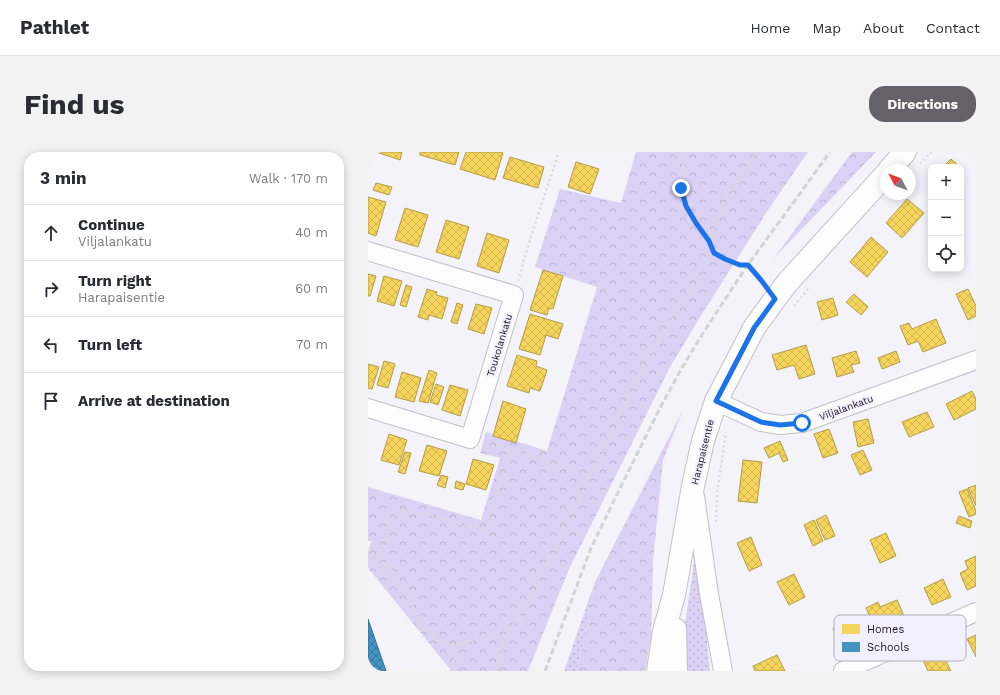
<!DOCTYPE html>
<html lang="en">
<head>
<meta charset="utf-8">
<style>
  :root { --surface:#fff; --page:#f2f2f3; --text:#2b2b33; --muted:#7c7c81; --line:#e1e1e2; --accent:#64616a }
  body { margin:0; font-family:"Work Sans",sans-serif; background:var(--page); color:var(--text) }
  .controls { position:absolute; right:12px; top:12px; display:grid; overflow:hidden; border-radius:8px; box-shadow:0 2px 10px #0003 }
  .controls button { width:36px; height:36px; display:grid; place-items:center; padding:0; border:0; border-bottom:1px solid var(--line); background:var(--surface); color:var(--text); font:20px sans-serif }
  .compass { position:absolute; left:512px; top:12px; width:36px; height:36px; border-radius:50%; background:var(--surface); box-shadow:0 2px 10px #0003; rotate:311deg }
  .stop { position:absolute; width:12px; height:12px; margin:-9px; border:3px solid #1a73e8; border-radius:50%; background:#fff }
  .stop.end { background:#1a73e8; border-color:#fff; box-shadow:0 1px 4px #0008 }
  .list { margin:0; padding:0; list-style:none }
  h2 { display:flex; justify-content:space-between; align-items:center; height:52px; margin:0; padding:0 16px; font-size:17px }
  h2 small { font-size:13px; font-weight:400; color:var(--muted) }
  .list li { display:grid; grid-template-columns:26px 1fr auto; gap:12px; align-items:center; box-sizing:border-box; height:56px; padding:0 16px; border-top:1px solid var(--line) }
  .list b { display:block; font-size:15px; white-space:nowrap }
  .list p { margin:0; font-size:13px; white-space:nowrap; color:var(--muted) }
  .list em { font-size:13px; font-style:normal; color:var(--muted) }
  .icon { flex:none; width:22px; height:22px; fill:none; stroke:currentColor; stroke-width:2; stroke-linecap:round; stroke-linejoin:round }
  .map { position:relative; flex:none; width:608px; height:519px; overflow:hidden; border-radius:16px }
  header { display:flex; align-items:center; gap:24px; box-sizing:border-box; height:56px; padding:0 20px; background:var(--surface); border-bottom:1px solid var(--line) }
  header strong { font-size:19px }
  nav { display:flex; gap:22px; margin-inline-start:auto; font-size:14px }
  .intro { display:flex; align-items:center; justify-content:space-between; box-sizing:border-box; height:96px; padding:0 24px }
  h1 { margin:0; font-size:28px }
  .button { padding:10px 18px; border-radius:16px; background:var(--accent); color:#fff; font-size:14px; font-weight:700 }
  main { display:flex; gap:24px; padding:0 24px }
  aside { flex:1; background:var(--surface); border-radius:16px; box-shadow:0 2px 10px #0003 }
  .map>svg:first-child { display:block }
  .grass { fill:url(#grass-dots) }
  .forest { fill:url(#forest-crowns) }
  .homes { fill:url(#homes-cross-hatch); stroke:#b39b49 }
  .schools { fill:url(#schools-cross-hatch); stroke:#366d91 }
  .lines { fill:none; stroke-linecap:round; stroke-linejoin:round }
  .minor-casing { stroke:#c1bfc7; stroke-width:20 }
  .major-casing { stroke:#c1bfc7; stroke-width:24 }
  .path { stroke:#dadadc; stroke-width:2.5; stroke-dasharray:2 3; stroke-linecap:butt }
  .minor { stroke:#fdfdfe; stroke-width:18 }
  .major { stroke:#fdfdfe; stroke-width:22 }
  .rail { stroke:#d3d3d5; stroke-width:3; stroke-dasharray:6 3; stroke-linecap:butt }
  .route { stroke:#1a73e8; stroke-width:5 }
  .labels { text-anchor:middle; stroke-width:4; stroke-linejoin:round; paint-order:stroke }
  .street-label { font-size:10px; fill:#16131d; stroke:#f3f0fd }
  .key { fill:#f3f0fd; stroke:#b1aeba; stroke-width:1 }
  .key-label { font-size:11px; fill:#16131d }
</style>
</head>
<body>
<header>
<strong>Pathlet</strong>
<nav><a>Home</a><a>Map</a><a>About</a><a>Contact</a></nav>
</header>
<div class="intro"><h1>Find us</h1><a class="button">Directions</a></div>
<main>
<aside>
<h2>3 min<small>Walk · 170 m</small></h2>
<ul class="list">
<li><svg class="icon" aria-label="ahead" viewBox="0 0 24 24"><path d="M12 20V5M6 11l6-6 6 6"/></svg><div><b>Continue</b><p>Viljalankatu</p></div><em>40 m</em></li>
<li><svg class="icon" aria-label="right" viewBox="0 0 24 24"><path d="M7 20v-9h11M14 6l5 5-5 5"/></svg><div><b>Turn right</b><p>Harapaisentie</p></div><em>60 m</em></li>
<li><svg class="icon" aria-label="left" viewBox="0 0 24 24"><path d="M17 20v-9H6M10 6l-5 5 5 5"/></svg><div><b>Turn left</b></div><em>70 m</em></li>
<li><svg class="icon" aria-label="arrive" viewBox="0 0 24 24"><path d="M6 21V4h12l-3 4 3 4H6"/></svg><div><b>Arrive at destination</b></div></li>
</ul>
</aside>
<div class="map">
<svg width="608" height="519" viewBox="0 0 608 519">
  <defs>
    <pattern id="grass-dots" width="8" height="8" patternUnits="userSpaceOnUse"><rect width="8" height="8" fill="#dad1f4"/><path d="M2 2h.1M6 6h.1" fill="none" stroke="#bab3d1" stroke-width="1.8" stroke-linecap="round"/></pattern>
    <pattern id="forest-crowns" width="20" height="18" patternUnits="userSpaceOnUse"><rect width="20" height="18" fill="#dad1f4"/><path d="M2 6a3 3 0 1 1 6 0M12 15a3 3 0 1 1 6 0" fill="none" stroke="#bab3d1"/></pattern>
    <pattern id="homes-cross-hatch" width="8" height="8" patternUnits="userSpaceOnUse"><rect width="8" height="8" fill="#f6d55c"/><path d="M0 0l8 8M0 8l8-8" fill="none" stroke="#d2b650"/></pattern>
    <pattern id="schools-cross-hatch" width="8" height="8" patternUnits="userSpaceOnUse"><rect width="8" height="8" fill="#4393c3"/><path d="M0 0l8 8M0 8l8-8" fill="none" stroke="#37779e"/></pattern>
  </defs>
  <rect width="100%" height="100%" fill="#f4f3fa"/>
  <!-- grass -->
  <path class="grass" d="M329,390L342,519H314L316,479Z
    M227,430L209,519H196Z"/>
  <!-- forest -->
  <path class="forest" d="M268,0H440L400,58L334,162L302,215L201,417L160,519H82V517L0,416V401L3,389H0V335L113,368L132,306L112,301L118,280L179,299L229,135L167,115L192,37L253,51Z
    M484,0H508L406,106Z
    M315,258L295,308L285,409L283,485L277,519H209L227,430Z"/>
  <!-- homes -->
  <path class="homes" d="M8,0H34L32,8Z
    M52,0H91L87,13L52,3Z
    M98,0H131L135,1L127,28L92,17Z
    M142,5L176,15L170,36L135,26Z
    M583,7L592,15H575Z
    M208,10L231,17L222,42L200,35Z
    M8,31L24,35L21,43L5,38Z
    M0,45L18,50L8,84L0,81Z
    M539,47L556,61L534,86L518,71Z
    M37,56L60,63L50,95L27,88Z
    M78,68L101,75L91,107L68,100Z
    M119,81L141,88L131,121L109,114Z
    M503,85L520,100L499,125L482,110Z
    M175,118L195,124L185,157L181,156L179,163L162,158Z
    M0,122L8,124L2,144H0Z
    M16,124L34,129L26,154L9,149Z
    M38,133L44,135L38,155L32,153Z
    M59,137L69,140L68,143L80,146L74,167L61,163L60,168L50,165Z
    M600,137L608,154V164L600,168L588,142Z
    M486,142L500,155L493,163L478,150Z
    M465,146L470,163L454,168L449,150Z
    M89,151L95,153L89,172L83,170Z
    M108,152L124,156L116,182L100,177Z
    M162,162L195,172L190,187L178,183L172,203L151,197Z
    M568,167L578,191L555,200L550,189L540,193L532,174L541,171L544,177Z
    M438,193L447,222L431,227L426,213L409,218L404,203Z
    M488,199L492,211L483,213L486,220L469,225L464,206Z
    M528,199L532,210L514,217L510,206Z
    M149,203L169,209L168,214L179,218L172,239L162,236L161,241L139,234Z
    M16,209L27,212L20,236L9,233Z
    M0,212L11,215L4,237L0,236Z
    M61,218L69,221L60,251L51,249Z
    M34,220L53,226L46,250L27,245Z
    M68,232L76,235L70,253L62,250Z
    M82,233L100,238L92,264L74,258Z
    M604,239L608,247V257L586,268L578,252Z
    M135,249L158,257L148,291L125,284Z
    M559,260L566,275L541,285L534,270Z
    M500,267L506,291L490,295L485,270Z
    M461,277L470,301L455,306L446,282Z
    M21,282L39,288L31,313L13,308Z
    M412,289L420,308L415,310L411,301L401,306L396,296Z
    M59,293L79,299L71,324L51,319Z
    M495,298L504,318L492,323L483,303Z
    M37,300L43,301L37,322L30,320Z
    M105,307L126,313L118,338L98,332Z
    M375,308L394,310L389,351L370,349Z
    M73,323L80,325L77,336L69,333Z
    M88,329L97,332L95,338L87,336Z
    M608,333V354L600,336Z
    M599,337L608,359V362L601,365L591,340Z
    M458,363L467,384L457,388L448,368Z
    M591,364L604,369L602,376L588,371Z
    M446,368L455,389L445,394L436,373Z
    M518,381L528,404L512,411L502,388Z
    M383,385L394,413L381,419L369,391Z
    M608,404V434L599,438L592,421L600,417L597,409Z
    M426,422L437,445L421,453L409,430Z
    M575,427L583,445L564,453L556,436Z
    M529,448L536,464L508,477L498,456L510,450L512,455Z
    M484,468L491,486L472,494L465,476Z
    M608,483V505L599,487Z
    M573,499L583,519H566L565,518L560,519L555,508Z
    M409,503L417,519H387L385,514Z"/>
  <!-- schools -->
  <path class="schools" d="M0,467L18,519H0Z"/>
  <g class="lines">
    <defs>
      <path id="minor" d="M0,99L146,143L102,287L0,256
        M348,249L393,270L412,273L434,271L608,208
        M327,344L341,442L355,519
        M475,519L608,460"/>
      <path id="major" d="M521,18L537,0
        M307,477L308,519
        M290,519L296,479L306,443L325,334L335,289L348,249L386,176L407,147L419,131L518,22"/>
    </defs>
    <!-- minor casing -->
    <use href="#minor" class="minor-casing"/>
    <!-- major casing -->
    <use href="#major" class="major-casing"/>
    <!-- path -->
    <path class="path" d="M552,12L563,0
      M341,89L356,51L388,0
      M346,101C357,107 367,113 380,113L396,132
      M150,129L164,81L191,0
      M426,154L440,137
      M142,298L174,307L222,325
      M348,370L349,342L358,280
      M0,399L9,403L26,422L58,478L67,487L84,493L107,488L133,478L147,471L157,456L279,209L299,173L346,101L341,89L328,71L318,54L313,37L317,0
      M9,403L21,379L23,366L28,358L63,363L118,379L124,354L141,312L142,298L117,291
      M84,519L90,492
      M127,519L142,474"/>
    <!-- minor -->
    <use href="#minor" class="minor"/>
    <!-- major -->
    <use href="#major" class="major"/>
    <!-- rail -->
    <path class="rail" d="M177,519L223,396L256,328L294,252L315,214L337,178L377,117L462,0"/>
  </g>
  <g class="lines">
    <!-- route -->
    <path class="route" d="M313,36L318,54L328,71L341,89L346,101L357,107L372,113H380L393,128L407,147L386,176L348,249L393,270L412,273L434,271"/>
  </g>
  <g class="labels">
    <!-- street labels -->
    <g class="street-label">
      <text transform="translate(131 193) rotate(-73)" y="4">Toukolankatu</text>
      <text transform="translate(478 255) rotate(-20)" y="4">Viljalankatu</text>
      <text transform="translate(334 300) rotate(-76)" y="4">Harapaisentie</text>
    </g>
  </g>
  <!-- legend -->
  <rect x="466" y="463" width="132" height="46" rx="6" class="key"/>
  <rect x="474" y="472" width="18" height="10" fill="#f6d55c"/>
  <rect x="474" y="490" width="18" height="10" fill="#4393c3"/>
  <g class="key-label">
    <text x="499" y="481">Homes</text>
    <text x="499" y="499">Schools</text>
  </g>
</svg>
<div class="controls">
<button>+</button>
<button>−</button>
<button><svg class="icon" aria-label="locate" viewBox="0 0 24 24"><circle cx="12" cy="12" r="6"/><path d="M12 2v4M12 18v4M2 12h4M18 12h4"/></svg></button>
</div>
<svg class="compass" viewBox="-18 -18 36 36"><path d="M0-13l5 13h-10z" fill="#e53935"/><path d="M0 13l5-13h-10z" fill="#7c7c81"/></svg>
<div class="stop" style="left:434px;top:271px"></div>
<div class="stop end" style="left:313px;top:36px"></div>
</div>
</main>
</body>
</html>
